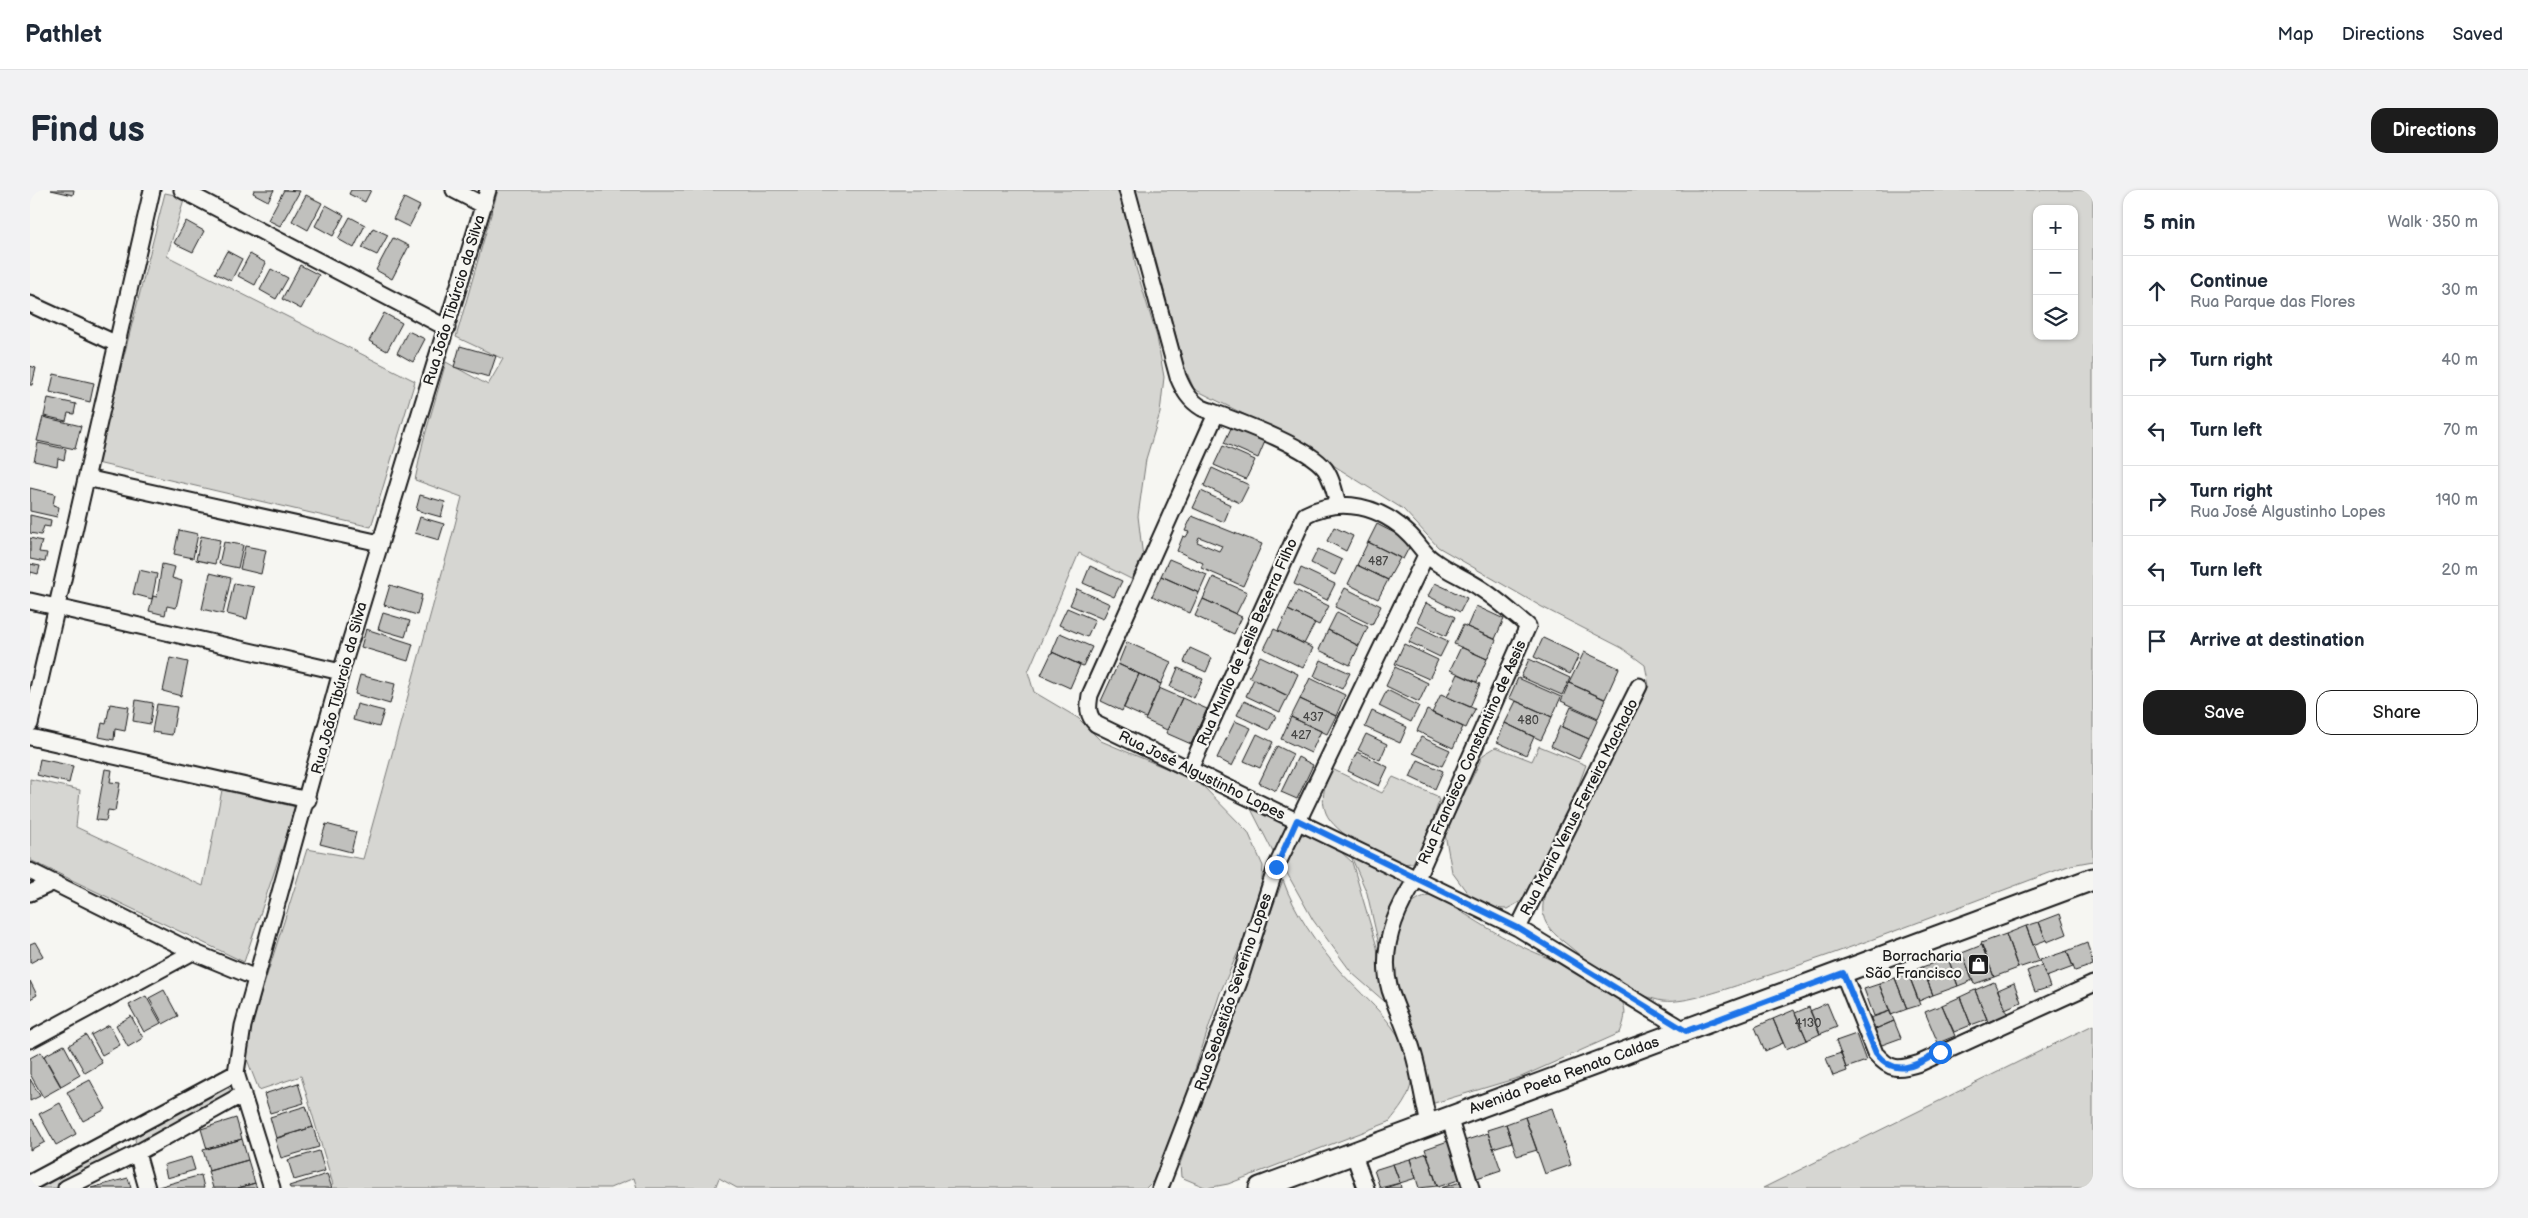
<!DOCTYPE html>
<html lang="en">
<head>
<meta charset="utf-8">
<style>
  :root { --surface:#fff; --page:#f2f2f3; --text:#1f2937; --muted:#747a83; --line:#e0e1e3; --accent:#1c1c1c }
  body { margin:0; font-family:"Balsamiq Sans",sans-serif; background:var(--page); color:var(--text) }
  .controls { position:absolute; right:15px; top:15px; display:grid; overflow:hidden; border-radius:10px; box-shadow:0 1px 4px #0004 }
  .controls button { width:45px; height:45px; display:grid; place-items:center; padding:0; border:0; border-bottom:1px solid var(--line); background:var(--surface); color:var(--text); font:25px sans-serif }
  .stop { position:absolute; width:15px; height:15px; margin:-11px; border:4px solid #1a73e8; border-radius:50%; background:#fff }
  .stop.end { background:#1a73e8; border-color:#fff; box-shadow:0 1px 5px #0008 }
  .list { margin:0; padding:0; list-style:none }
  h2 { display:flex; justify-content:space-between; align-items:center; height:65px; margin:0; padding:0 20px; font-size:21px }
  h2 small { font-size:16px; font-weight:400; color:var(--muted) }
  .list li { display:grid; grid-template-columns:32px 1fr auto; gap:15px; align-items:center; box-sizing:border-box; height:70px; padding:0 20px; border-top:1px solid var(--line) }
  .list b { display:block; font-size:19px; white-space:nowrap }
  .list p { margin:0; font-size:16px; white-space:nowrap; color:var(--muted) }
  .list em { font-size:16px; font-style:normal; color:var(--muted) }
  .actions { display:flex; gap:10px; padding:15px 20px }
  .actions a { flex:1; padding:11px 0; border:1px solid var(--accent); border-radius:15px; text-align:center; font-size:18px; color:var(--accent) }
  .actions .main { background:var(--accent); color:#fff }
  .icon { flex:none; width:28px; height:28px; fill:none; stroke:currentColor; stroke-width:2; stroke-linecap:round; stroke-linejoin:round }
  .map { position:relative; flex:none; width:2063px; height:998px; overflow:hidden; border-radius:15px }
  header { display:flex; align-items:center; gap:30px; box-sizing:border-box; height:70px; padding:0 25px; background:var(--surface); border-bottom:1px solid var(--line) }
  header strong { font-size:24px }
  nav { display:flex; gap:28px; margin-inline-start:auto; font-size:18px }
  .intro { display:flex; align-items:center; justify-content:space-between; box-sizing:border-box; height:120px; padding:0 30px }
  h1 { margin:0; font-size:35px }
  .button { padding:12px 22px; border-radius:15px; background:var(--accent); color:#fff; font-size:18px; font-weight:700 }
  main { display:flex; gap:30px; padding:0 30px }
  aside { flex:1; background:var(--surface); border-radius:15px; box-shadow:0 1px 4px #0004 }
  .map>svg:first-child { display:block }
  .green { fill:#d6d6d2; stroke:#797977; fill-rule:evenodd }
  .building { fill:#c0c0bd; stroke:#1c1c1c; fill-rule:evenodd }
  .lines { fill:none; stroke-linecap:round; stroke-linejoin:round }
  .street-casing { stroke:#1c1c1c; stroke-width:19 }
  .secondary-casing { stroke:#1c1c1c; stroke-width:25 }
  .street { stroke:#f6f6f2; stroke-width:15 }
  .secondary { stroke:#f6f6f2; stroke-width:21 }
  .route { stroke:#1a73e8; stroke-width:6 }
  .labels { text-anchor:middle; stroke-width:4.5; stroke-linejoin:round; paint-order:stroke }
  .number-label { font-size:12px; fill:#454544 }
  .street-label { font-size:15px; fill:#1c1c1c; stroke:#f6f6f2 }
  .poi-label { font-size:15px; fill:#1c1c1c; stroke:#f6f6f2; text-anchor:end }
</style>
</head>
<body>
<header>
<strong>Pathlet</strong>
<nav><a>Map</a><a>Directions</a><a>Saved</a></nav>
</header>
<div class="intro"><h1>Find us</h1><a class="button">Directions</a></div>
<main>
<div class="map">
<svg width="2063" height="998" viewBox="0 0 2063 998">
  <rect width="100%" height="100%" fill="#f6f6f2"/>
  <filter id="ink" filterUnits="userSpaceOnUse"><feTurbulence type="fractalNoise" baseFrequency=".02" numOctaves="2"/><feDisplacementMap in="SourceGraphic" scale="10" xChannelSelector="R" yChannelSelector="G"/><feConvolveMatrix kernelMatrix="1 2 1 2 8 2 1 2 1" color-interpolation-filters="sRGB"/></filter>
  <g filter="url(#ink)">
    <!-- green -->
    <path class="green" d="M468,0H1090L1100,40L1106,78L1127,147L1134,187L1130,223L1116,269L1108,326L1113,368L1101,389L1049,363L998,482L1004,502L1048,528L1071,551L1169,592L1218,642L1233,676L1230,712L1190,803L1154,913L1123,991L1116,998H707L689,988L685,998H607L604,988L580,998H304L271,886L229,900L216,867L218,845L277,659L333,669L421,350L432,307L385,290L393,252L416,172L458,195L473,169L426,147Z
      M1103,0H2063V671L2041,675C1934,714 1829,757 1721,791C1698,798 1656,814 1633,811C1609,808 1564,778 1545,761C1517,738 1505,732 1518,693L1619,496L1615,475L1592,458L1512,417L1408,357L1373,319L1306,277L1283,259L1164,199L1154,176L1121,52ZM2007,19H2044V146H2007Z
      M135,3L155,7L137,66L385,191L341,337L67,273Z
      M1509,556L1556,575L1542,613L1493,710L1477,719L1458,718L1441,708L1422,682L1415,644L1453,565L1466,557L1502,571Z
      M1302,579L1352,603L1363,587L1407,606L1409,611L1401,636L1383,673C1378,673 1372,675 1367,673C1348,667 1304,643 1296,623C1290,607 1295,594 1302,579Z
      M0,589L50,600L46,637L173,696L192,600L266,617L214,772L0,670Z
      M1218,613L1258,632L1245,666Z
      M1267,644L1297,649L1322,672L1347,757L1354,811L1322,783L1283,730L1253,676Z
      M1320,664L1377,688L1349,755L1337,703Z
      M1253,690C1264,722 1287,754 1309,780C1336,811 1385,845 1381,892C1380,907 1368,921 1359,932L1198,994L1177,998L1151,987L1150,974L1196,842Z
      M1402,704C1433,722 1463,743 1495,758C1519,769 1572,789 1589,808C1599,818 1594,832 1590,843L1491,887L1401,914C1396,893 1395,867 1387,847C1371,806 1346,771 1371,728C1379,713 1386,708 1402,704Z
      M2063,835V998H1733Z
      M194,895L200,899L201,903L111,957L106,954L105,949L109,943Z
      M86,955L89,962L87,965L27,998H2Z"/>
    <!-- building -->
    <path class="building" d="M21,0H44L43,5Z
      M224,0H244L238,11L223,3Z
      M254,0L270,1L250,36L238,30Z
      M321,0H341L335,12L319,4Z
      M276,5L292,13L278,40L262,31Z
      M374,8L390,16L379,37L363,29Z
      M296,15L314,25L303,46L285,36Z
      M320,27L335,35L324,58L308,49Z
      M156,31L174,41L163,62L144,53Z
      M343,38L358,45L347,65L332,58Z
      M363,48L379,56L362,89L346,80Z
      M197,61L212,69L201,91L185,83Z
      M220,64L236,73L225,95L208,86Z
      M270,75L289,85L271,119L252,109Z
      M241,79L258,88L246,109L230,100Z
      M354,123L372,133L357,161L339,151Z
      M378,141L395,149L383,172L367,163Z
      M430,156L466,166L459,187L424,177Z
      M0,176L6,178L2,195H0Z
      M24,184L64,193L60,212L20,202Z
      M18,208L46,214L44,224L38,223L36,231L14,226Z
      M13,227L51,236L45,259L7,251Z
      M1203,234L1236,249L1228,268L1194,253Z
      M8,253L36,259L34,270L28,268L27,276L4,271Z
      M1193,256L1225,270L1216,289L1184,275Z
      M1182,278L1219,295L1210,313L1174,296Z
      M0,298L25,304L23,315L29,317L27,327L0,321Z
      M1171,301L1201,315L1194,332L1163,318Z
      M390,305L415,312L411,327L386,320Z
      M0,325L21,330L20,337L14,336L11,345L0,343Z
      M1162,326L1232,354L1213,396L1171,378L1173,373L1147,361L1153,346L1156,347L1159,342L1155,341ZM1169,347L1192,356L1189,361L1167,352Z
      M390,327L414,334L409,350L385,343Z
      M1347,334L1382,352L1373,369L1338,352Z
      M1304,337L1323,346L1316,361L1297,351Z
      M149,340L168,344L163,368L144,364Z
      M171,346L190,350L185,374L166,370Z
      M0,348L12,351L9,362L17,363L15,372L0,369Z
      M194,352L213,355L208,378L189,374Z
      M1338,352L1370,368L1358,390L1327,375Z
      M215,356L236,360L231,384L210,379Z
      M1288,359L1312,370L1305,385L1281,373Z
      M1139,369L1177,385L1169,403L1131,386Z
      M0,374L10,376L8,384L1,382L0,386Z
      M132,374L145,377L142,388L152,391L146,418L137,416L135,425L119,421L123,406L127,407Z
      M1327,375L1358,390L1348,409L1318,394Z
      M1060,376L1092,391L1084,407L1053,393Z
      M1271,378L1305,394L1297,410L1264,394Z
      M109,380L127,384L122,409L103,404Z
      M180,383L201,388L193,424L172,419Z
      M1131,386L1169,403L1160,423L1122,406Z
      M1183,387L1217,402L1206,424L1173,409Z
      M204,393L224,397L217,429L197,424Z
      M1405,393L1437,408L1430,422L1398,406Z
      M360,395L392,405L387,425L354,415Z
      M1315,398L1351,416L1342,435L1305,417Z
      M1047,399L1080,414L1073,429L1040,415Z
      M1267,401L1299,416L1289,435L1258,420Z
      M1173,409L1212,427L1204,444L1165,426Z
      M1396,413L1425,427L1416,446L1387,432Z
      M1446,416L1474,429L1465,449L1437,437Z
      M1037,418L1065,430L1057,447L1029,435Z
      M1258,420L1285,433L1274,454L1248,441Z
      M1307,422L1338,437L1329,456L1298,440Z
      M353,423L380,431L375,447L348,439Z
      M1433,435L1466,450L1457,469L1424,454Z
      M1387,436L1418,451L1410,467L1379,452Z
      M336,439L383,454L378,471L331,457Z
      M1244,439L1283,458L1273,478L1234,459Z
      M1298,440L1329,456L1320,475L1289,460Z
      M1030,443L1062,457L1053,476L1022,462Z
      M1513,448L1549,465L1540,484L1504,467Z
      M1097,452L1141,472L1131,494L1088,474Z
      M1374,454L1408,470L1399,489L1365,474Z
      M1431,457L1457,469L1447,492L1420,480Z
      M1160,458L1182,468L1176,482L1154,472Z
      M1022,462L1050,475L1040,498L1011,485Z
      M1554,462L1589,478L1575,509L1539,493Z
      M1230,466L1268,484L1258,506L1219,487Z
      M140,468L158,472L151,506L133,501Z
      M1499,469L1540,488L1532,505L1491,487Z
      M1291,470L1320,483L1312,499L1284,486Z
      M1088,474L1109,484L1092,521L1071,511Z
      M1365,477L1398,493L1389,512L1356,496Z
      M1148,478L1173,489L1164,508L1140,497Z
      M1109,484L1131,494L1116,528L1094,518Z
      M1428,484L1450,494L1440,517L1417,507Z
      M330,485L365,494L360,514L325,504Z
      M1280,488L1315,505L1306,526L1270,509Z
      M1488,488L1531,507L1522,527L1479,508Z
      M1224,489L1258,506L1250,522L1216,506Z
      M1539,493L1576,510L1568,528L1531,511Z
      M1129,498L1152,508L1137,540L1115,530Z
      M1357,500L1389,516L1381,532L1349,516Z
      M1411,504L1445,519L1436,538L1402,523Z
      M1152,508L1177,519L1161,554L1136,543Z
      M1270,509L1306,526L1297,544L1261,527Z
      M106,510L123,513L120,534L103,531Z
      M1214,511L1246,526L1239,540L1207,525Z
      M1486,511L1522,527L1511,550L1475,533Z
      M80,514L99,517L95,541L85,539L84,550L69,547L72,533L76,534Z
      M127,514L147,517L142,545L122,542Z
      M327,514L354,521L349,537L323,530Z
      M1541,517L1568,529L1559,549L1532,537Z
      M1397,520L1433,537L1423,558L1387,541Z
      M1342,521L1377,537L1370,553L1335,537Z
      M1261,527L1291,541L1281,563L1251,549Z
      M1205,531L1221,538L1202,576L1187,568Z
      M1475,533L1504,547L1496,565L1467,552Z
      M1530,536L1559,549L1549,569L1521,556Z
      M1227,544L1243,552L1230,578L1214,571Z
      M1336,544L1357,554L1350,570L1328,560Z
      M1391,547L1420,560L1412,576L1383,563Z
      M1247,556L1263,564L1246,601L1229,593Z
      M1327,562L1358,577L1349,596L1318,581Z
      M1268,567L1283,575L1267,609L1251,602Z
      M10,569L43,576L39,593L7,585Z
      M1388,570L1413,581L1405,599L1380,587Z
      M75,579L82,580L80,592L90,593L85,621L78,620L76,631L66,630Z
      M296,634L326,642L321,662L290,654Z
      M2030,724L2037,744L2017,752L2009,732Z
      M2009,732L2016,750L2003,755L1996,736Z
      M1996,736L2009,771L1988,778L1976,744Z
      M1976,744L1988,778L1964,787L1951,753Z
      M5,752L13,766L0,773V754Z
      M2057,753L2063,775L2045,781L2037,761Z
      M1952,755L1964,787L1944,794L1932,763Z
      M2037,761L2043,777L2016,787L2010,770Z
      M1932,763L1943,790L1928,796L1918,768Z
      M1918,768L1928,796L1903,805L1892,777Z
      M2012,775L2020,797L2005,802L1997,781Z
      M1892,777L1903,805L1889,811L1878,783Z
      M1878,783L1890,815L1877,819L1865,788Z
      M1865,788L1877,819L1861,825L1849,794Z
      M0,791L7,805L0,809Z
      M1964,792L1978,824L1958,832L1945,800Z
      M1984,793L1991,812L1975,819L1968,800Z
      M1849,794L1860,821L1844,826L1834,799Z
      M134,800L148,826L133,834L119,808Z
      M1945,800L1957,829L1941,835L1930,807Z
      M116,806L131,833L114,842L99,815Z
      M1930,807L1941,835L1924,842L1912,815Z
      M1797,813L1807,837L1790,844L1780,821Z
      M1912,815L1925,846L1908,853L1895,822Z
      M1779,817L1790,844L1777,850L1765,823Z
      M1764,820L1777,850L1756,859L1743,829Z
      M1860,821L1864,831L1843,840L1838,829Z
      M101,826L113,848L98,857L86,835Z
      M1743,829L1753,853L1735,861L1725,837Z
      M1864,831L1871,848L1849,856L1843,840Z
      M79,835L90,855L72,865L61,845Z
      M1826,844L1836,871L1816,878L1806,851Z
      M56,845L72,873L55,883L39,855Z
      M34,855L50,885L31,896L14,866Z
      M11,862L31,897L13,907L0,884V868Z
      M1811,863L1817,881L1803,886L1796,868Z
      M0,889L10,906L0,911Z
      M60,890L76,919L53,931L37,902Z
      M268,893L274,913L240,923L234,904Z
      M30,913L46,944L26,955L9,924Z
      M276,916L283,937L246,948L240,927Z
      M1522,918L1541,975L1515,984L1495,927Z
      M1495,927L1507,960L1487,966L1476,934Z
      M206,928L212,949L177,959L171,939Z
      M2,929L15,952L0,960V931Z
      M1476,934L1482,952L1463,958L1457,940Z
      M283,937L289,957L251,968L245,949Z
      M1458,943L1471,980L1447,988L1434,951Z
      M212,949L218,970L179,981L173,960Z
      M1421,950L1434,988L1408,997L1395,959Z
      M289,961L295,981L264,990L258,970Z
      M1397,963L1407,996L1389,998L1380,969Z
      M161,967L165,980L137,988L134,975Z
      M1380,969L1386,988L1370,993L1363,974Z
      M218,970L225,993L208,998H183L178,981Z
      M1363,974L1370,993L1350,998L1344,980Z
      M297,984L302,998H260L259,996Z
      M171,985L174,998H128V997Z
      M98,988L101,998H61Z
      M1434,991L1436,998H1411Z
      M225,993L227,998H208Z
      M1370,993L1371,998H1355Z"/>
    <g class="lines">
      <defs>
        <path id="street" d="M152,0L417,138
          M424,0L453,15
          M1097,0L1148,187C1154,201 1159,210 1172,218C1201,229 1277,255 1295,279C1302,289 1305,303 1308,315
          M0,114L87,154
          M1186,224L1060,505C1058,517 1057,525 1066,534L1488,738L1656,841
          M56,288L350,353
          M0,411L311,482
          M0,534L122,0
          M0,547L278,610
          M1160,579L1275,325C1311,306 1351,316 1380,345C1388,353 1394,364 1403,370C1417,381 1435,388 1450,398C1467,409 1482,423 1498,436L1387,688C1364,722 1349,760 1360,800C1367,821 1377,841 1383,862C1390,885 1393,910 1399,934
          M0,681L163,762L226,788
          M0,703L22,693
          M1488,738L1609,496
          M1813,783L1845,863C1860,881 1869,880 1890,873L2063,794
          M0,850L163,762
          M1419,927L1441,998
          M1323,962L1336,998
          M107,963L117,998
          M0,993L206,883
          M36,998L107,963L213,904
          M242,998L206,883L213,836L311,482L458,0
          M1130,998L1209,792L1246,677L1396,365"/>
        <path id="secondary" d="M1230,998L2063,689"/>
      </defs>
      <!-- street casing -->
      <use href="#street" class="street-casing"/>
      <!-- secondary casing -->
      <use href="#secondary" class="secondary-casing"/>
      <!-- street -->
      <use href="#street" class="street"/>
      <!-- secondary -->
      <use href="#secondary" class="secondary"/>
    </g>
  </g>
  <g class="lines" filter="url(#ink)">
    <!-- route -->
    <path class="route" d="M1246,677L1267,630L1488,738L1656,841L1813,783L1846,863C1866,889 1886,875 1910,862"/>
  </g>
  <!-- icons -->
  <defs>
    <symbol id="shop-square" viewBox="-11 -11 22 22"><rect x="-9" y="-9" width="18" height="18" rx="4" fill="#1c1c1c" stroke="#f6f6f2"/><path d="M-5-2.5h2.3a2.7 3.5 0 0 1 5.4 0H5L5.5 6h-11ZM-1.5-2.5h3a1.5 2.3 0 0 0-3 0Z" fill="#fff"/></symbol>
  </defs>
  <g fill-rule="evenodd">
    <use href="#shop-square" x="1936" y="762" width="25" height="25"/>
  </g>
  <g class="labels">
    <!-- number labels -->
    <g class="number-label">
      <text x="1348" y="375">487</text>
      <text x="1283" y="531">437</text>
      <text x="1498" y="534">480</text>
      <text x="1271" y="549">427</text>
      <text x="1778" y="837">4130</text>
    </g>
    <!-- street labels -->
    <g class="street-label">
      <text transform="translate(424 110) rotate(-73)" y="5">Rua João Tibúrcio da Silva</text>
      <text transform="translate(1217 452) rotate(-66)" y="5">Rua Murilo de Lelis Bezerra Filho</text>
      <text transform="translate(309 498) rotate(-75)" y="5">Rua João Tibúrcio da Silva</text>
      <text transform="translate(1442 562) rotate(-66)" y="5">Rua Francisco Constantino de Assis</text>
      <text transform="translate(1172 585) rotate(26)" y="5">Rua José Algustinho Lopes</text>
      <text transform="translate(1549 617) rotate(-63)" y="5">Rua Maria Venus Ferreira Machado</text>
      <text transform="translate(1203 802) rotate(-71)" y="5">Rua Sebastião Severino Lopes</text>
      <text transform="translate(1534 885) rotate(-20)" y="5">Avenida Poeta Renato Caldas</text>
    </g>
    <!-- poi labels -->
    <g class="poi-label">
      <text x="1932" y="771">Borracharia<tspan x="1932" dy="17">São Francisco</tspan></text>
    </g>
  </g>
</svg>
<div class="controls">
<button>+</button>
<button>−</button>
<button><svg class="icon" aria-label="layers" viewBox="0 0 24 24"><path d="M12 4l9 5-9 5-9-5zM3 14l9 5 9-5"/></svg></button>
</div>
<div class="stop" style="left:1910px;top:862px"></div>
<div class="stop end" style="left:1246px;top:677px"></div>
</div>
<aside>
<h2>5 min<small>Walk · 350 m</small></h2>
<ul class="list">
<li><svg class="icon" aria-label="ahead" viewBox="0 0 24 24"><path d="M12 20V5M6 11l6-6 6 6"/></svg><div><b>Continue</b><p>Rua Parque das Flores</p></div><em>30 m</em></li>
<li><svg class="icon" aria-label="right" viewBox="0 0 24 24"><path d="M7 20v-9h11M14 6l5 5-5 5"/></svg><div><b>Turn right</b></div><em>40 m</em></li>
<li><svg class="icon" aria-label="left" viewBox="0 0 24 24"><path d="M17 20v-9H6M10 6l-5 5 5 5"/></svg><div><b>Turn left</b></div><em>70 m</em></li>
<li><svg class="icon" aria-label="right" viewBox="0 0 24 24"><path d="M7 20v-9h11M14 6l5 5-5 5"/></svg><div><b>Turn right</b><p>Rua José Algustinho Lopes</p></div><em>190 m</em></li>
<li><svg class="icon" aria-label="left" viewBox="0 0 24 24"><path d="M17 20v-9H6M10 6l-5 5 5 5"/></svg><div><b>Turn left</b></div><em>20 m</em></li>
<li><svg class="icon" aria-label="arrive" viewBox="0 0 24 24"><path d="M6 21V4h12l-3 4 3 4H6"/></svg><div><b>Arrive at destination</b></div></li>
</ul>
<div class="actions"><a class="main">Save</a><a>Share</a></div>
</aside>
</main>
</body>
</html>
